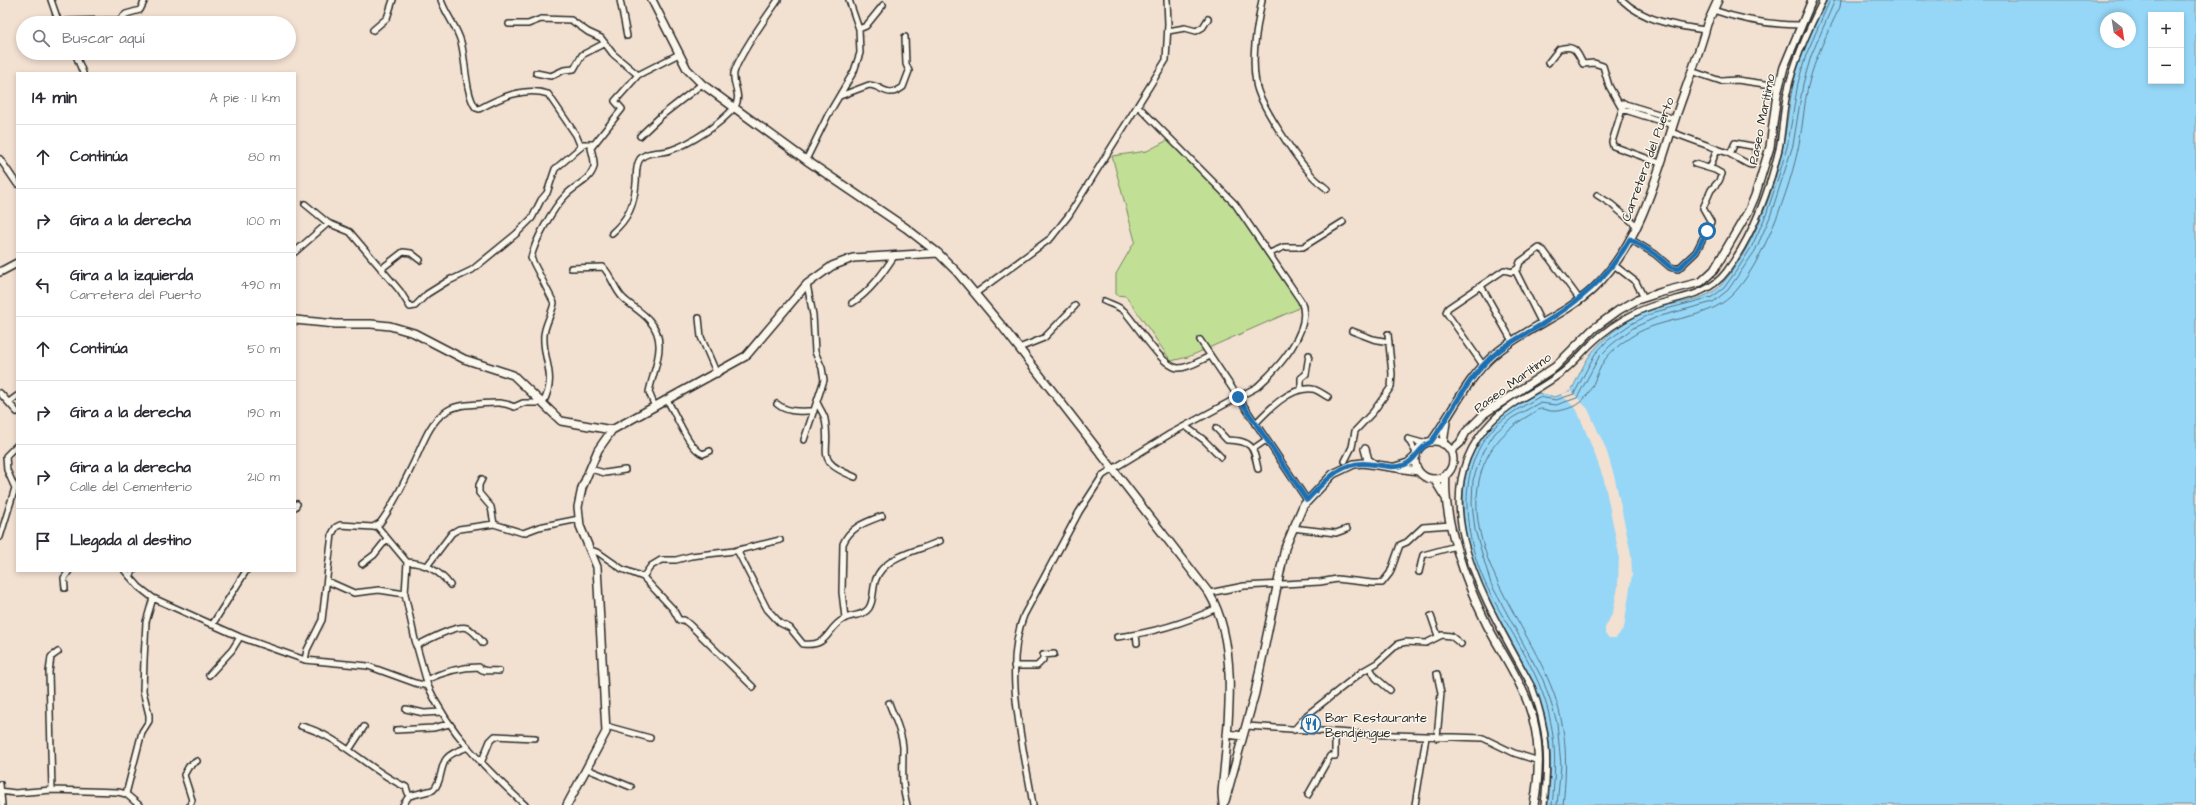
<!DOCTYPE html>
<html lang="es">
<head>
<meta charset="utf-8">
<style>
  :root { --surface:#fff; --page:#f7f7f7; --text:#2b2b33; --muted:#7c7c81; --line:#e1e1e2 }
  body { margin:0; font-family:"Architects Daughter",sans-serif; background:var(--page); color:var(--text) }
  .controls { position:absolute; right:12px; top:12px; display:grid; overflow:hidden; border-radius:0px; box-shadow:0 2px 6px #0003 }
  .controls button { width:36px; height:36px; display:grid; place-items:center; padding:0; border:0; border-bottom:1px solid var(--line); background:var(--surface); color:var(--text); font:20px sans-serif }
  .compass { position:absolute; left:2100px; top:12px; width:36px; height:36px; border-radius:50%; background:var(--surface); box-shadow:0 2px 6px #0003; rotate:150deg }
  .stop { position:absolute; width:12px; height:12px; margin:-9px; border:3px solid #1f6fb2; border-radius:50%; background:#fff }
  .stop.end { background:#1f6fb2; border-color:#fff; box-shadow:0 1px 4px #0008 }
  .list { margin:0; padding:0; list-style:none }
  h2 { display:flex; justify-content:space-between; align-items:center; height:52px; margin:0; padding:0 16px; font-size:17px }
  h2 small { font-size:13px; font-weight:400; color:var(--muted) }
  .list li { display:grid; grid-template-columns:26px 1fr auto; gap:12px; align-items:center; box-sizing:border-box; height:64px; padding:0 16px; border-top:1px solid var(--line) }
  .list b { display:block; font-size:15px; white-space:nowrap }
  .list p { margin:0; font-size:13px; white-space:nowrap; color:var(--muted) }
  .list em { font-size:13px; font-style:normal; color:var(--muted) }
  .icon { flex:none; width:22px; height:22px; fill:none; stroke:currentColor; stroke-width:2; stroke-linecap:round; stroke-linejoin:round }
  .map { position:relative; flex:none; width:2196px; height:805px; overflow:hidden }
  .search { position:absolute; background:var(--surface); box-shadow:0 2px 6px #0003; left:16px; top:16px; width:280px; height:44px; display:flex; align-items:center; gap:10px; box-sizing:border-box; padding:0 14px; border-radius:22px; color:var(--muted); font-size:15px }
  .panel { position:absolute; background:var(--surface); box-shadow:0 2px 6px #0003; left:16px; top:72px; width:280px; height:500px; border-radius:0px }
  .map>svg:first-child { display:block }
  .green { fill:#c2df96; stroke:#768560 }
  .water { fill:#96d7f7; stroke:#6b92a5; fill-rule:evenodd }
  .pier { fill:#f2e0d1 }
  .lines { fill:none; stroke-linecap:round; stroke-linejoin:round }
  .shore { stroke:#56707d; stroke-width:1 }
  .street-casing { stroke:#2b2b2b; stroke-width:8 }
  .secondary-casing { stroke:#2b2b2b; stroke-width:10 }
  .street { stroke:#fbf7ec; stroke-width:5 }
  .secondary { stroke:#fbf7ec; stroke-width:7 }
  .route { stroke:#1f6fb2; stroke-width:5 }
  .labels { text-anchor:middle; stroke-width:3; stroke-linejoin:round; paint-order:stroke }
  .street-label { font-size:13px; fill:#2b2b2b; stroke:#fbf7ec }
  .poi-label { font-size:13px; fill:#2b2b2b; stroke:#fbf7ec; text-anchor:start }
</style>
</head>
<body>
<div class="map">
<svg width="2196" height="805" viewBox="0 0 2196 805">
  <rect width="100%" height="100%" fill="#f2e0d1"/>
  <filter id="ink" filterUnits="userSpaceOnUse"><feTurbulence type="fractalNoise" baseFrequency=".025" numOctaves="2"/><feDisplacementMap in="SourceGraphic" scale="8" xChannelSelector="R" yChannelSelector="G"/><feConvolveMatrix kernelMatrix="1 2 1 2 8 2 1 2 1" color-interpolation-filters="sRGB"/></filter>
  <g filter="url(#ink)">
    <!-- green -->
    <path class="green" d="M1168,140L1234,208L1300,305L1297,309L1188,357L1171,361L1126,296L1116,295V274L1135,241L1112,156L1147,151Z"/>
    <!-- water -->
    <path class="water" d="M1827,0H2196V805H1548C1551,770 1553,737 1541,704C1527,662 1501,627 1483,588C1461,539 1450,471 1489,427C1502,412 1521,403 1538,393L1555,397L1571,391C1578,378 1584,362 1593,351C1608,333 1632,316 1654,308C1676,302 1706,302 1722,284C1753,248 1776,188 1784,141C1788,121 1789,101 1794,81C1801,53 1814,26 1827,0ZM2151,15H2181V81H2151ZM2106,18H2130V42H2106Z"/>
    <!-- pier -->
    <path class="pier" d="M1571,391L1588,409L1606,449L1615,479L1631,554L1632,574L1624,628L1616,638H1609L1605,634V628L1613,612L1618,587L1619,554L1604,480L1594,452L1577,410L1561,394Z"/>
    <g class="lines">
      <!-- shore -->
      <path class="shore" d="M1552,805C1557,761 1556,725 1539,684C1525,650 1503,620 1487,587C1465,541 1454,472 1492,430C1504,416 1522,407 1539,397L1556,400L1574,394L1595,354L1607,341L1631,324L1655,312L1712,297L1724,288L1739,267L1751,248L1766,215L1778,179L1788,143L1798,83L1806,55L1830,0
        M1557,805L1561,765L1557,723L1551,703L1543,680L1491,584L1475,530L1472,503L1473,480L1483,451L1495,433L1512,418L1539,403L1556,405L1577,398L1599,357L1611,345L1633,328L1657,317L1713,302L1728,290L1755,251L1770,217L1793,145L1803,84L1811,56L1835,0
        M1563,805C1568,759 1567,722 1548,679C1522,618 1465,552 1479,481C1485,451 1503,431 1528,416C1532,414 1537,409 1541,409C1545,409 1548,411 1551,411C1559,412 1573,408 1579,403C1592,395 1596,373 1604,361C1612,349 1627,339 1639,332C1668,317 1706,319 1730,297C1762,268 1791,186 1799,144C1803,125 1804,105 1808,86C1815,58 1827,33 1840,7L1841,0"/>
      <defs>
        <path id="street" d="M51,0L59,23L69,21L119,20L126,14L140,10L145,0
          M441,0C446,15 457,27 461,42C466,60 465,94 476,108L479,109C499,98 525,86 548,94L576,135L581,147L555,169L547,193L541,200L532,218L516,234L472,270L449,281
          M620,0L627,36
          M1262,0C1257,26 1251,56 1256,83C1258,102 1295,156 1309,172C1314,179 1321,184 1327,189
          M1622,0C1644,21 1676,26 1705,30
          M1713,10C1742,20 1770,25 1801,25
          M509,24H528L541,19L571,20L588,32L601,38L613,54L638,75
          M859,29L866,26L883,5
          M373,30L387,18L393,0
          M1168,31L1185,28L1196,31L1203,27L1208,19
          M75,53L83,73
          M1548,63L1559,49C1575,44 1577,52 1583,64L1594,63L1603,66L1609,86L1622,109
          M1691,71L1721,81L1737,80L1779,86
          M536,73L551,76L564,70L574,69L582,55L605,43
          M840,96L869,85C883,86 887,99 903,87L909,71L906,64L905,37
          M1622,103L1675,119
          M1624,103L1612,142L1613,146L1660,163
          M1622,109L1673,125
          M1671,132L1728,153L1748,164L1752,165L1757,147L1735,143L1730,154
          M640,136L661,116L702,84
          M581,144H594
          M0,159L17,184
          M806,160L828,115L854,71L860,53L859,29L849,0
          M1710,168L1717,149
          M1597,195L1611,204L1637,226
          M305,204L328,223L350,232L400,291L410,307L415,306L427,294L451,279
          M612,233C629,218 634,205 636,183C637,175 635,166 640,159C648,150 661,154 671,150C692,143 719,125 734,108C743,96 732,85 734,73C738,56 767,16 778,0
          M1630,239L1655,254L1670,267L1678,269L1696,252L1711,222L1703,208L1711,190L1719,181L1722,174L1715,170L1695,164
          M295,252L328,223
          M1270,253L1284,247H1303L1343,222
          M1614,265L1636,282L1644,298
          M571,268L603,267C612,276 614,289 623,298C631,306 641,311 649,320C669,342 654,367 649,392L655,407
          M381,269L403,252L411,253L420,260
          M1515,270L1542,324
          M1481,286L1512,341
          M976,293L1051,238L1069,215L1166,60L1168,24L1167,0
          M1104,301C1110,304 1119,306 1124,311C1135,322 1163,369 1179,368C1189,368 1201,360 1210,356
          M852,303C870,292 883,273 895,255
          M699,318L701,337L717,374
          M1352,331L1373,339L1389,342
          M1200,340L1307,500
          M1019,348L1044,338L1075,306
          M1483,365L1446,312L1448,308L1504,270L1512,272L1518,268L1520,262L1539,248L1544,251L1580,300
          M1301,389V378L1306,374L1309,355
          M0,393L17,412
          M667,400C676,414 689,449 703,454L710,451
          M9,402L17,396
          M817,402C819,408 824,414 825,419C832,454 812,460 855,477
          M777,404C788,413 800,411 814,411
          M1255,424C1269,409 1290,387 1312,389C1317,389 1324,395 1328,397
          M1185,426L1204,440L1221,457
          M1216,428L1227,440C1252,441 1253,445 1258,469
          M1408,439L1426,444
          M1408,439L1417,454
          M804,440L824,380L822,368L815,352L813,315L807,284
          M1253,449L1266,440
          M1345,461L1352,447L1355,431L1373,412L1391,387L1392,374L1388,334
          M590,469L605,473L625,470
          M482,479L479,485V493L491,507L494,524
          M295,507L297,504
          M377,526L407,562L405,594L415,640L428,686
          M1292,528L1336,533L1347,529
          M0,537L15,488L7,470L6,456L17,445
          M591,550L599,553L622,569L643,577L673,609L679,620H684L690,625L753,687
          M737,550L767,609L780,623L790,628L803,644C830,647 826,628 844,619C852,614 863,617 869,608C876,597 870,582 882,569C897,553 921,550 940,541
          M407,562C425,563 439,570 450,585
          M362,564L374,555L386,540
          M427,566L452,533L459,529L494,524L523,533L539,527L579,519
          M125,571L139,587L153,598L240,637L305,660L368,666L415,683L428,686C449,733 487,770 525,805
          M1419,572L1423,555L1456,546
          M130,577L133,571
          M643,577L651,566L661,560H676L691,556L734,551L780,540
          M327,581L354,593L379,590L405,594
          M65,588L64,578L69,571
          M1209,593L1244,586L1320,582L1337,579L1372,583H1382L1390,573L1400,545L1407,542L1423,527L1451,525
          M1431,616L1438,636
          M845,618L842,592L843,544C850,527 866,522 882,516
          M212,625L246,571
          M1136,635L1137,643
          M1117,637C1152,633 1185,623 1217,608
          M416,646C426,641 457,624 467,628C473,630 479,638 483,643
          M305,660L307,650L322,620L332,534L336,527L340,525L373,527L380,523C394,505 404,482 414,462C422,446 429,423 444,413C454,405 466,405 479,404C492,403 502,401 514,407L523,403H543C558,375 542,360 544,335C545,324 552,314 554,303L531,258C535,240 553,208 566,195C575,185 590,181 594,167C595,160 592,154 591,148L622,109L615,101L638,75L679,54
          M1014,666H1037L1043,660V655L1054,654
          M1370,668L1376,678L1390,690
          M1437,674L1441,693L1437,738
          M209,675L232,650L240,637
          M426,680C443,672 460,667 479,667C483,673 492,670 499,671
          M889,703C894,717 902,732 903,747C903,768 901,785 907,805
          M406,709L424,713L441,712
          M301,726C341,736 369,771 406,787L409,796
          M606,726L650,738
          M1246,726L1365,734L1483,738L1514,753L1539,761
          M396,730L433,728L449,724
          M1294,730L1307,715L1363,671L1377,663L1398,644L1406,642L1426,643L1442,635L1451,636L1461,644
          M349,750L364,727
          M481,763L490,741L495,736L535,738
          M587,769L631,787
          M0,784L2,805
          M52,790L49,672L51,657L58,652
          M0,791L15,793L52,790L118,792L126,794L139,805
          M126,794L142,732L149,721V715L143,691L144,660L146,622L153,598
          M1308,795L1330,756H1335V732
          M190,805L192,800L184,775L189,766L197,761
          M403,805L409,796L433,790C443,781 439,767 447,758C452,752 461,750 468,747
          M1033,805C1024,748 1002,669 1024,615L1079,512L1103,475L1170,434L1257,387C1277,369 1314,330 1301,301L1235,204L1138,106
          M1415,805L1426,737
          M1544,805C1549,761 1548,729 1532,687C1492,611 1415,499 1492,421C1511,401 1538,391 1560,374C1571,366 1581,354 1591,344C1604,331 1621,320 1637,312C1668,296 1704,301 1726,272C1752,237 1769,191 1779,149C1783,129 1783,108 1788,89C1795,58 1809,28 1823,0"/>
        <path id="secondary" d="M652,0L687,69L702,84L806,160L906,228L938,253L957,272L1001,325L1209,593C1241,647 1227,733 1222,793L1223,805
          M0,272L17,263
          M295,320L336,324H371L390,326L414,333L464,359L513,375L561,421L612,430
          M1415 460a19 19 0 1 1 38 0a19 19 0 1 1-38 0Z
          M1431,442C1452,413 1467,378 1495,354C1524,329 1564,316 1593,289C1641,243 1657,174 1677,113C1687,84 1699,54 1707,24L1718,0
          M1443,444L1446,422
          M1365,449L1368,460L1374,464
          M1451,451L1460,443L1466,432L1485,413L1555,367L1593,329L1619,310L1637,300L1662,292L1701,282L1714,270L1749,210L1755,196L1770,147L1777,94L1784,67L1812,0
          M1395,467L1408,463L1416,456
          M1446,474C1442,520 1467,585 1487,625C1501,652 1519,677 1529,706C1541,739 1540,771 1534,805
          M1434,479L1445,497
          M1227,734L1243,736
          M1225,801L1255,693L1285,548L1303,506L1333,474L1354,464L1363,463L1418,471
          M567,805L606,732L597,567L580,526L578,507L582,488L598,450L612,430L746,356L807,284L832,266L853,258L938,253"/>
      </defs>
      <!-- street casing -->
      <use href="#street" class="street-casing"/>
      <!-- secondary casing -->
      <use href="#secondary" class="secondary-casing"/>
      <!-- street -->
      <use href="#street" class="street"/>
      <!-- secondary -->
      <use href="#secondary" class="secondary"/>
    </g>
  </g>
  <g class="lines" filter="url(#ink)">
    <!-- route -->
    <path class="route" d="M1238,397L1307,500C1325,481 1342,460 1370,464C1382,465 1392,469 1404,465C1416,461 1418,447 1431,442C1452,413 1467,377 1495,354C1509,342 1526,334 1541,325C1580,301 1607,279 1630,239L1655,254L1670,267L1678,269L1696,252L1707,231"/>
  </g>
  <!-- icons -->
  <defs>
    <symbol id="restaurant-ring" viewBox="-11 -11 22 22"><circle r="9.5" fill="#fbf7ec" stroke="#1f6fb2" stroke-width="1.5"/><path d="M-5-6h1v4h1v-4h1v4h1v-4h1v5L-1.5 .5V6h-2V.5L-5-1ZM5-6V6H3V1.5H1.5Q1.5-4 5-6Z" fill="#1f6fb2"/></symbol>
  </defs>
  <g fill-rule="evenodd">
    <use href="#restaurant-ring" x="1300" y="713" width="22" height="22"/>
  </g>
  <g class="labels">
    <!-- street labels -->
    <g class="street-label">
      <text transform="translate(1761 119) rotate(-79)" y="5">Paseo Marítimo</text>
      <text transform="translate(1647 159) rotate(-70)" y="5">Carretera del Puerto</text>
      <text transform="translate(1512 382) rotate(-36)" y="5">Paseo Marítimo</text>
    </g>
    <!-- poi labels -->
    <g class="poi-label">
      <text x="1325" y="722">Bar Restaurante<tspan x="1325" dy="15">Bendjéngue</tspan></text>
    </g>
  </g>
</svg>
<div class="controls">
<button>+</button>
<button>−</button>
</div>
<svg class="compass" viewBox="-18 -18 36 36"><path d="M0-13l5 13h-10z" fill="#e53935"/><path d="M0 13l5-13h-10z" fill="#7c7c81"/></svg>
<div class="stop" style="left:1707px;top:231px"></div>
<div class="stop end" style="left:1238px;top:397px"></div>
<div class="search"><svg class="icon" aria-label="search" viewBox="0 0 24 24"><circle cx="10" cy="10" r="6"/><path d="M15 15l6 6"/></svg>Buscar aquí</div>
<section class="panel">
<h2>14 min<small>A pie · 1.1 km</small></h2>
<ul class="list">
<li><svg class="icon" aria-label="ahead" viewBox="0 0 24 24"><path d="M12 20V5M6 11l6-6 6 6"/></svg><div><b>Continúa</b></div><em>80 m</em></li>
<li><svg class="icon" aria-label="right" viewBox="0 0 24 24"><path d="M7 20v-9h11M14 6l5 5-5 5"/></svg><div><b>Gira a la derecha</b></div><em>100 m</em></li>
<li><svg class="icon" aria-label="left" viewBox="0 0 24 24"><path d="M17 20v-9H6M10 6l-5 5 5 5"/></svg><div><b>Gira a la izquierda</b><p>Carretera del Puerto</p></div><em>490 m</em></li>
<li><svg class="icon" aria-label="ahead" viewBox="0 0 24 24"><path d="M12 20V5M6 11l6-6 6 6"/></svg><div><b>Continúa</b></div><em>50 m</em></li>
<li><svg class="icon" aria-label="right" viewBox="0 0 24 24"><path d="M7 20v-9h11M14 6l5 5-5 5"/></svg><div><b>Gira a la derecha</b></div><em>190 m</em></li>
<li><svg class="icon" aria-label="right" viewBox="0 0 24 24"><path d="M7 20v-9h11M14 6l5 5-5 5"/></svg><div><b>Gira a la derecha</b><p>Calle del Cementerio</p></div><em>210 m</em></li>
<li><svg class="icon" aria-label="arrive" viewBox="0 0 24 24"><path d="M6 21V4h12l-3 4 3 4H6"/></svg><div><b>Llegada al destino</b></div></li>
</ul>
</section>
</div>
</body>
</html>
